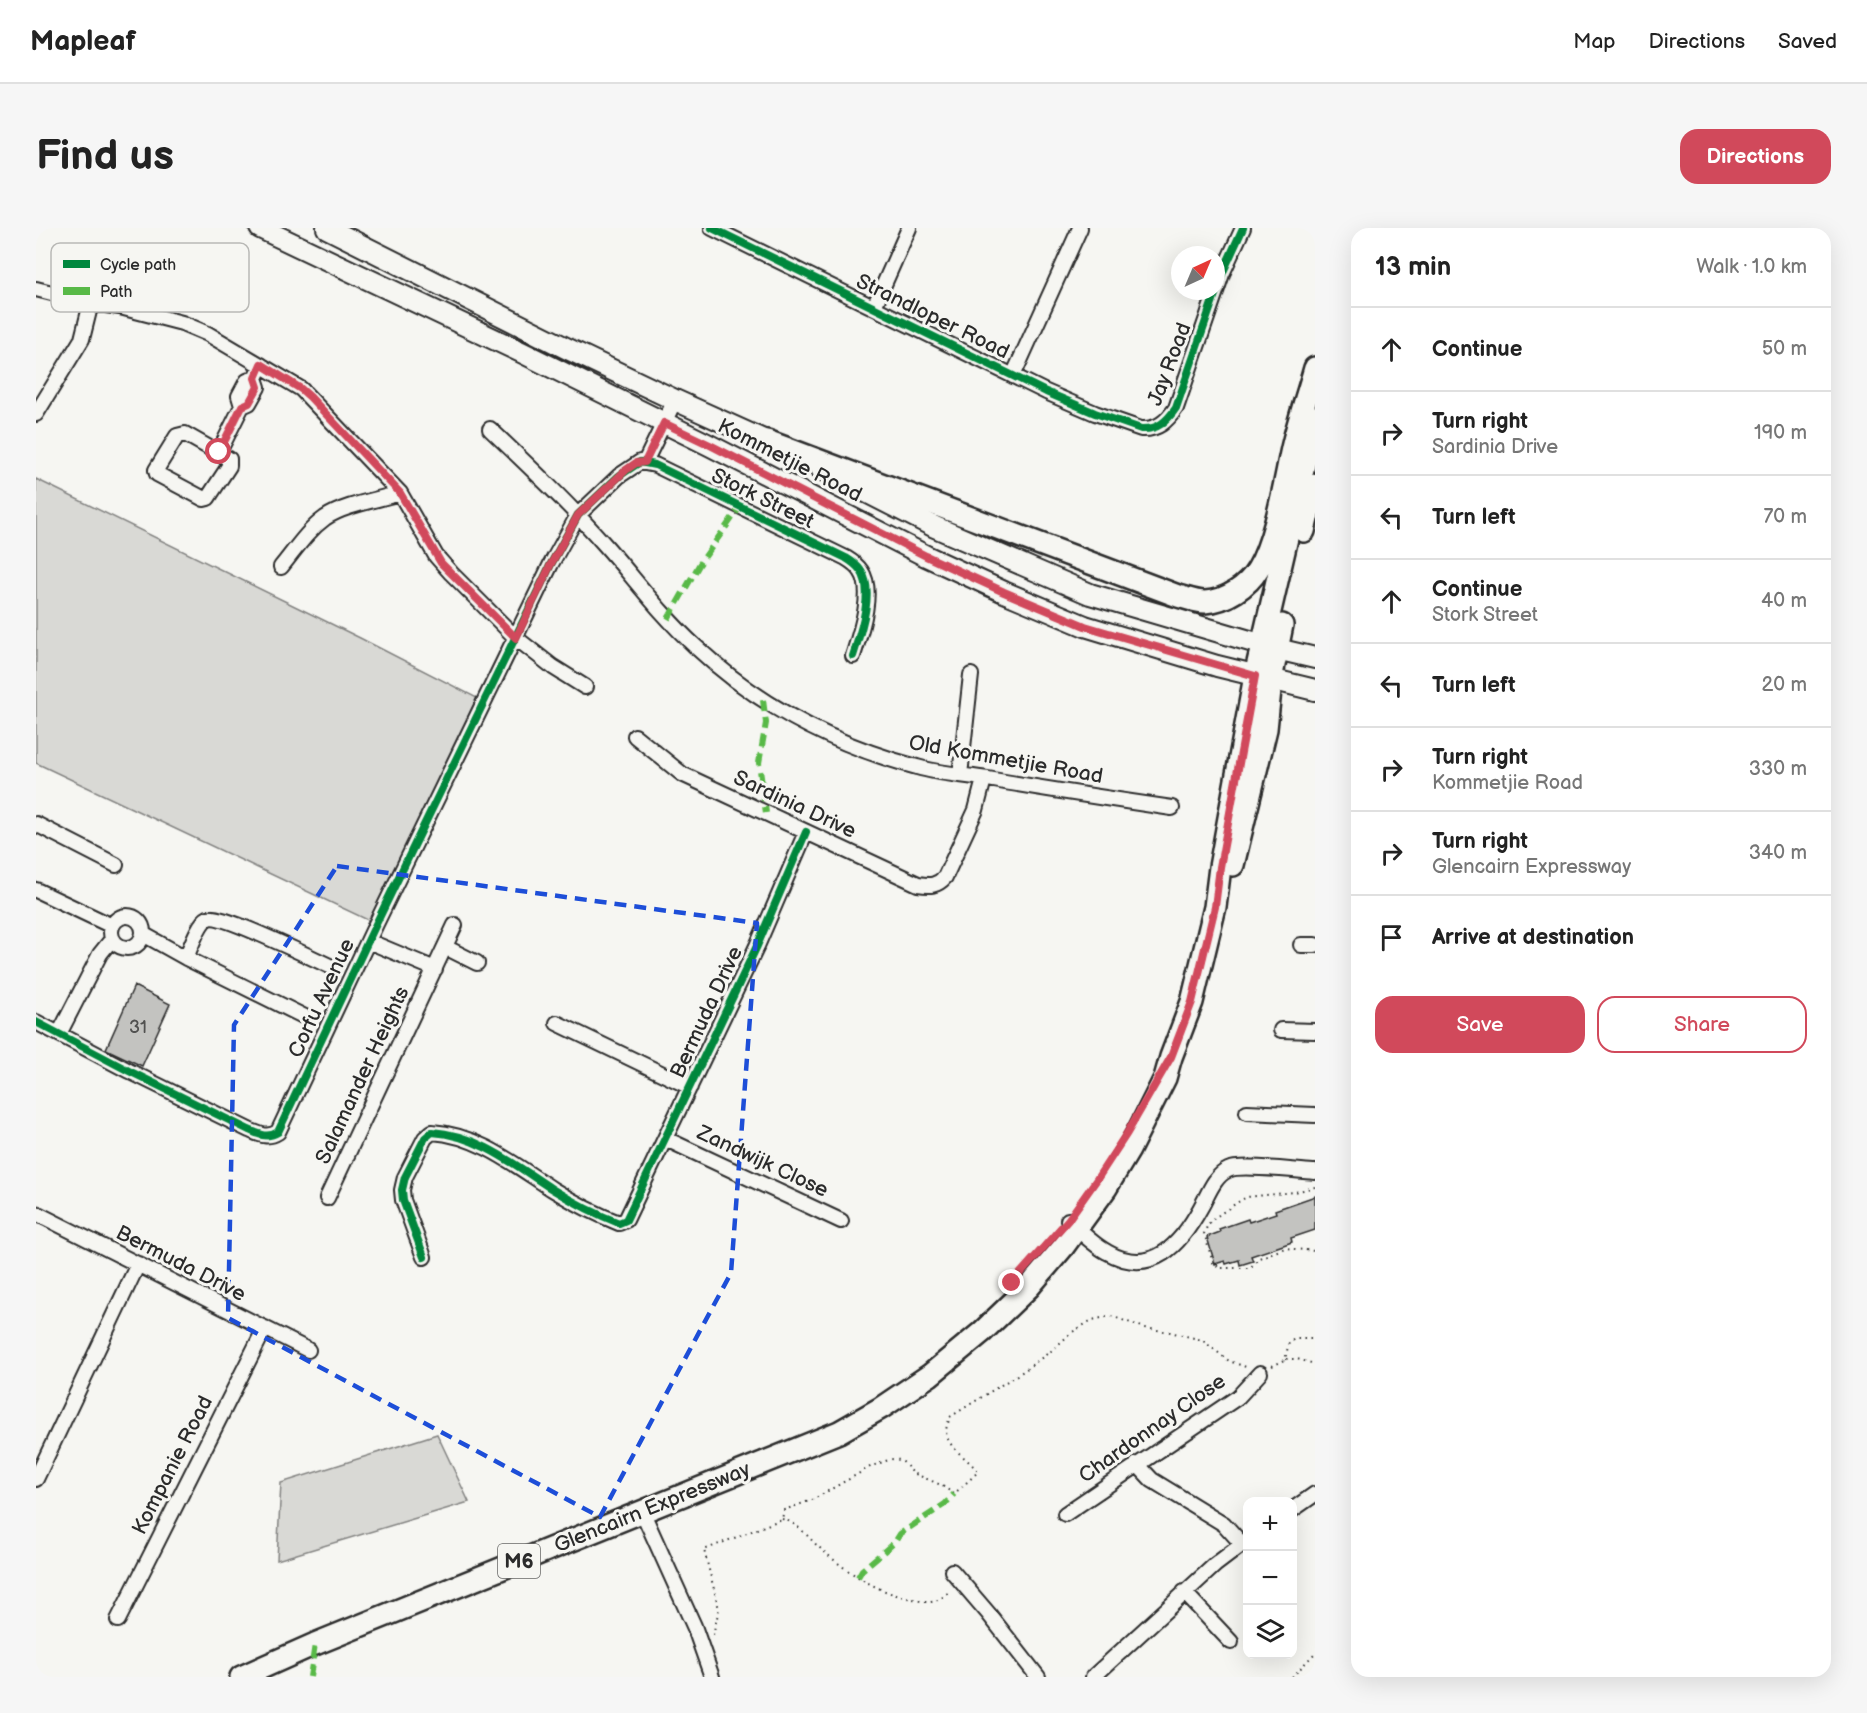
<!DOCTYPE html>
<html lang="en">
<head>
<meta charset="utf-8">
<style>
  :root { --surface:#fff; --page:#f6f6f6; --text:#222; --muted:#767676; --line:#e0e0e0; --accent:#d1495b }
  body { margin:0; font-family:"Balsamiq Sans",sans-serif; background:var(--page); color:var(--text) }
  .controls { position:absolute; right:18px; bottom:18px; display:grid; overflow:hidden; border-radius:12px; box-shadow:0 6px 24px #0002 }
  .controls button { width:54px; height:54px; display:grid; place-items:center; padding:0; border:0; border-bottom:2px solid var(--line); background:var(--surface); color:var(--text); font:30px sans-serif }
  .compass { position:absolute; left:1135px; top:18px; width:54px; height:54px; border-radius:50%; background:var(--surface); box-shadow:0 6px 24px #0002; rotate:44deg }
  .stop { position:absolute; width:18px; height:18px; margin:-14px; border:4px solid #d1495b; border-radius:50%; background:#fff }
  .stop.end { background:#d1495b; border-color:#fff; box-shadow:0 2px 6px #0008 }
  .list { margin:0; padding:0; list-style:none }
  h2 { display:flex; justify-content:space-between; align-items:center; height:78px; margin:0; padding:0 24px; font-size:26px }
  h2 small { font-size:20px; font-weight:400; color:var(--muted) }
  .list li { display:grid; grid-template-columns:39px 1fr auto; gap:18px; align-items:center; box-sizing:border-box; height:84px; padding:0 24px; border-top:2px solid var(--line) }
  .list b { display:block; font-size:22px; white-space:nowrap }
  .list p { margin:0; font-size:20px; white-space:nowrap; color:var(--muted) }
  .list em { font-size:20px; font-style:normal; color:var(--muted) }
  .actions { display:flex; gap:12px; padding:18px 24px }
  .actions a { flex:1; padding:14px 0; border:2px solid var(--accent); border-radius:18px; text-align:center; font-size:21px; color:var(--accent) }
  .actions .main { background:var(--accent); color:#fff }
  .icon { flex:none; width:33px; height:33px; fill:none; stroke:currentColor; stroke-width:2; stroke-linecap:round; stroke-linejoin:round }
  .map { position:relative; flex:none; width:1279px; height:1449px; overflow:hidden; border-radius:18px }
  header { display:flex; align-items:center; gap:36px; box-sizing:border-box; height:84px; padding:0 30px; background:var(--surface); border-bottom:2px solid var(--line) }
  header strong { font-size:28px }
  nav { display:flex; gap:33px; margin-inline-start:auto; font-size:21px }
  .intro { display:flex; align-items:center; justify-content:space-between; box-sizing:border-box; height:144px; padding:0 36px }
  h1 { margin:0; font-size:42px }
  .button { padding:15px 27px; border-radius:18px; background:var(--accent); color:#fff; font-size:21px; font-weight:700 }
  main { display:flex; gap:36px; padding:0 36px }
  aside { flex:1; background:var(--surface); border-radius:18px; box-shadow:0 6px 24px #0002 }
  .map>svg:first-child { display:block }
  .green { fill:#d9d9d5; stroke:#828280; stroke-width:1.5 }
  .building { fill:#c3c3c0; stroke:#2b2b2b; stroke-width:1.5 }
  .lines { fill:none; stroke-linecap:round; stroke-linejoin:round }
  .minor-casing { stroke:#2b2b2b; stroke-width:18 }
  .secondary-casing { stroke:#2b2b2b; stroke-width:24 }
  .primary-casing { stroke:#2b2b2b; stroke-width:26 }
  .path { stroke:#2b2b2b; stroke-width:2; stroke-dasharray:1.5 4.5; stroke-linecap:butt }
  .minor { stroke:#f6f6f2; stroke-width:14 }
  .secondary { stroke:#f6f6f2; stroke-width:20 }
  .primary { stroke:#f6f6f2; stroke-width:21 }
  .quiet { stroke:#58b947; stroke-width:6; stroke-dasharray:12 6; stroke-linecap:butt }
  .cycleway-casing { stroke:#f6f6f2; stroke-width:11 }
  .cycleway { stroke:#00873e; stroke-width:8 }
  .route { stroke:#d1495b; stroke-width:8 }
  .marked { fill:none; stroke:#1d4ed8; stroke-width:4.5; stroke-dasharray:12 8; stroke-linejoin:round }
  .labels { text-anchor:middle; stroke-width:6; stroke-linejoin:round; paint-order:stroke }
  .number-label { font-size:18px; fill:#515150 }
  .shield { fill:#f6f6f2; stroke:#686867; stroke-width:1.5 }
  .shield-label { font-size:20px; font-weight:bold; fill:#2b2b2b }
  .street-label { font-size:21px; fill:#2b2b2b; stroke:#f6f6f2 }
  .key { fill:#f6f6f2; stroke:#b9b9b6; stroke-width:1.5 }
  .key-label { font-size:16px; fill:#2b2b2b }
</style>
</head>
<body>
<header>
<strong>Mapleaf</strong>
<nav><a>Map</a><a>Directions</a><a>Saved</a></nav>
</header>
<div class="intro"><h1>Find us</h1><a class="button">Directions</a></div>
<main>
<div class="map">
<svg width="1279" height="1449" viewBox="0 0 1279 1449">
  <rect width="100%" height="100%" fill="#f6f6f2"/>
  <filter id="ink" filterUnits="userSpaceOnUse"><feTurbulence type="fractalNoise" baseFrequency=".0167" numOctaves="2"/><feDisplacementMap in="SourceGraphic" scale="12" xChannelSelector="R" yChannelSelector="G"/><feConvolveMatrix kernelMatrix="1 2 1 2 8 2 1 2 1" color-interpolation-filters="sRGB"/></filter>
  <g filter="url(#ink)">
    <!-- green -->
    <path class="green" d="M0,251L324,410L441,470L336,694L0,535Z
      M401,1206L433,1274L241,1332L245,1255Z"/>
    <!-- building -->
    <path class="building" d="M98,758L134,776L106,838L70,821Z
      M1279,968V1002L1255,1010L1256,1014L1215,1028L1217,1033L1204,1037L1203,1032L1190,1036L1189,1033L1179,1036L1171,1009L1184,1004L1183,1001L1212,991L1213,994L1240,985L1239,982Z"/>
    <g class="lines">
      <defs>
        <path id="minor" d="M676,0L1010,164L1059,185L1105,201C1122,202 1131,193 1140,180L1186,46L1207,0
          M0,61L55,75L84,79L146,95L172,106L265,161L364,265L400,328L415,345L480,410L517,439L549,459
          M838,79L873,0
          M977,148L1044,0
          M206,178L203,168L211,153L219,150
          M0,186L46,111L55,75
          M454,201C494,239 533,276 569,317C599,351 626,388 660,419C723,478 798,517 881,539C904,546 929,547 952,551C1014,562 1075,571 1136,580
          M149,206L193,231V238L172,270L168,271L121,246L120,242L141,208Z
          M183,224L206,178L213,175L222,159L219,150L225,137
          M609,234L639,172
          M245,339C259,322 271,303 289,290C308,277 341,272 364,265
          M599,508L646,546L882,656C894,658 901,658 909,649L940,582L948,551
          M924,547L935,447
          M0,596L80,637
          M0,662L76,698
          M75 704a16 16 0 1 1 32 0a16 16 0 1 1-32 0Z
          M107,706L150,730L269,789
          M332,713L399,741
          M1265,717H1279
          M409,719L441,735
          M150,730C154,721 163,694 172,690C185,685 278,731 296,739
          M0,794L93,843L213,902C223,906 231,911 242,904L340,696L515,336L542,287L583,248L604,234L619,237L810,330C815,333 821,337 825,343C839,363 824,406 817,428
          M521,795L654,859
          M1245,802L1279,803
          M23,806L64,726L76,711
          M1211,884L1279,887
          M630,911L805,993
          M291,970L419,697
          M0,985L272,1122
          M1032,992C1044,1003 1056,1016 1071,1024C1116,1050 1145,1016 1165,979C1172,967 1178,948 1192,942C1203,936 1263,943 1279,944
          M388,1029L367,972L366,962L369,949L389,910L396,904C442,907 479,937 516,961C537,974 560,986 583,995L590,992L721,718L770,604
          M1101,1236L1116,1252L1188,1296L1206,1316
          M0,1251L102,1036
          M1256,1282L1279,1266
          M606,1283L658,1398L676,1449
          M1029,1286L1202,1169L1224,1145
          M916,1343L952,1385L1002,1449
          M1148,1364L1195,1414
          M82,1392L229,1100
          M1057,1449L1179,1337L1212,1312"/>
        <path id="secondary" d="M224,0L485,124L673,217L890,328L968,364L1049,398L1181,438L1279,462
          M291,0L530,120L639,172L745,220
          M785,241L899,299L1054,366L1241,421L1279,430"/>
        <path id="primary" d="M731,213L1142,368C1150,370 1160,374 1169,374C1190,373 1212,358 1222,341C1239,313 1248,258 1255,225C1261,196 1271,169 1279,140
          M1268,303L1279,257
          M1197,637L1230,501L1235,452L1246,397
          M205,1449L279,1416L803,1204L845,1180L894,1147L946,1104L993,1059L1027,1019L1070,960L1093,922L1129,850L1135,829L1156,774L1179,679L1184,639L1219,448L1279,189"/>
      </defs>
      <!-- minor casing -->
      <use href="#minor" class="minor-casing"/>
      <!-- secondary casing -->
      <use href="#secondary" class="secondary-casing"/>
      <!-- primary casing -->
      <use href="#primary" class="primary-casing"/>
      <!-- path -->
      <path class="path" d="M1279,959L1259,964L1211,969C1206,971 1179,989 1175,993C1172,996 1170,1001 1168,1005L1177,1035L1184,1040H1211L1215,1039L1223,1030L1249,1020L1279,1023
        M1250,1131H1261L1279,1136
        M1236,1138L1249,1132L1253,1114L1259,1111H1279
        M746,1291C763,1295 772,1310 785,1321C811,1344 842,1365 877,1371C882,1372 889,1375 895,1374C903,1373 908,1368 914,1363
        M677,1407L683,1381L668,1322L746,1291L748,1282L776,1272L836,1238L855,1231L865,1232L877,1245L905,1257L918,1266L942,1244C933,1230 911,1221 910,1203C910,1199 913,1193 914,1189L989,1142L1015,1123L1035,1105L1056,1092L1075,1088L1109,1100L1134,1104L1166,1112L1193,1133L1210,1139
        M1256,1449L1279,1425"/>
      <!-- minor -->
      <use href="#minor" class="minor"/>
      <!-- secondary -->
      <use href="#secondary" class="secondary"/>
      <!-- primary -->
      <use href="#primary" class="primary"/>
      <!-- quiet -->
      <path class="quiet" d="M632,391L663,337L704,279
        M727,472L730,495L723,535L730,585
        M822,1349L826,1342L859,1314L864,1306L909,1276L918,1266
        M274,1449L279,1416"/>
      <defs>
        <path id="cycleway" d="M676,0L1010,164L1059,185L1105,201C1122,202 1131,193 1140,180L1186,46L1207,0
          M0,794L93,843L213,902C223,906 231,911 242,904L340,696L515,336L542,287L583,248L604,234L619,237L810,330C815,333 821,337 825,343C839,363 824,406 817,428
          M388,1029L367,972L366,962L369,949L389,910L396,904C442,907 479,937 516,961C537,974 560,986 583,995L590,992L721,718L770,604"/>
      </defs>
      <!-- cycleway casing -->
      <use href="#cycleway" class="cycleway-casing"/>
      <!-- cycleway -->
      <use href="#cycleway" class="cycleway"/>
    </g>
  </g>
  <g class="lines" filter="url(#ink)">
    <!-- route -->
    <path class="route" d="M183,224L206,178L213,175L222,159L219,150L225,136L265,161L274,169L364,265L405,335L480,410L515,336L542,287L590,242L600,235L609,234L628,195L674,217L890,328L968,364L1049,398L1219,448L1184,639L1179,679L1156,774L1135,829L1091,905L1061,951L1032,992L976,1055"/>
  </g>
  <!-- marked area -->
  <path class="marked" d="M301,638L721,695L695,1045L564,1289L192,1090L198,797Z"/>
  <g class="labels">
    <!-- number labels -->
    <g class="number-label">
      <text x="102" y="805">31</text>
    </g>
    <!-- shield labels -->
    <rect class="shield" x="462" y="1316" width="42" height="34" rx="4.5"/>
    <g class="shield-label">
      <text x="483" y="1340">M6</text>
    </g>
    <!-- street labels -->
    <g class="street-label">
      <text transform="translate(897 88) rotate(26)" y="7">Strandloper Road</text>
      <text transform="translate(1133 136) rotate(-69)" y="7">Jay Road</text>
      <text transform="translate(754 232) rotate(27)" y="7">Kommetjie Road</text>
      <text transform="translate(727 270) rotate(26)" y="7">Stork Street</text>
      <text transform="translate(970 531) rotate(10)" y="7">Old Kommetjie Road</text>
      <text transform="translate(759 576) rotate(25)" y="7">Sardinia Drive</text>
      <text transform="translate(285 770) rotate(-65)" y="7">Corfu Avenue</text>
      <text transform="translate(670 784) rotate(-65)" y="7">Bermuda Drive</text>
      <text transform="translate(326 847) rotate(-65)" y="7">Salamander Heights</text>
      <text transform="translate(727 933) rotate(25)" y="7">Zandwijk Close</text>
      <text transform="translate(145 1035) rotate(27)" y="7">Bermuda Drive</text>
      <text transform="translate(1116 1200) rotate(-35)" y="7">Chardonnay Close</text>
      <text transform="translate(136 1237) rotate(-63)" y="7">Kompanie Road</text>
      <text transform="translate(616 1279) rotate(-22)" y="7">Glencairn Expressway</text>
    </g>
  </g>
  <!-- legend -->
  <rect x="15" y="15" width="198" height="69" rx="9" class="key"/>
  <rect x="27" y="32" width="27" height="8" fill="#00873e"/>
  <rect x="27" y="59" width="27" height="8" fill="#58b947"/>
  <g class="key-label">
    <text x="64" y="42">Cycle path</text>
    <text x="64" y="69">Path</text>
  </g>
</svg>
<div class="controls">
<button>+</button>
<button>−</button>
<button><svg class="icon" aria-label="layers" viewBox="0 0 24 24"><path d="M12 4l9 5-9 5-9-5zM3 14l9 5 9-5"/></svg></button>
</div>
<svg class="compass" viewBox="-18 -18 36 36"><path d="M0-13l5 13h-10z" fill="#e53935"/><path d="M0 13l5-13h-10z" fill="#767676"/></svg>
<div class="stop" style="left:183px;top:224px"></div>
<div class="stop end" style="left:976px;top:1055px"></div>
</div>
<aside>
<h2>13 min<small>Walk · 1.0 km</small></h2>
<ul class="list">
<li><svg class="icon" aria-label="ahead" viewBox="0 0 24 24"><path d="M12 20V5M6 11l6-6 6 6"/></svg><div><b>Continue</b></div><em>50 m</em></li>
<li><svg class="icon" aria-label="right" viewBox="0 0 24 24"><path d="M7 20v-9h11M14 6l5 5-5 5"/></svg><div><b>Turn right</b><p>Sardinia Drive</p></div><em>190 m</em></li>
<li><svg class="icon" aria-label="left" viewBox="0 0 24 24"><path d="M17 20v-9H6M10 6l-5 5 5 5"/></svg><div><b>Turn left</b></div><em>70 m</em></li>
<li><svg class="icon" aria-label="ahead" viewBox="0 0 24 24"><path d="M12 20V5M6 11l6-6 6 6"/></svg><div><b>Continue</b><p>Stork Street</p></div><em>40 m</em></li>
<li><svg class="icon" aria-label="left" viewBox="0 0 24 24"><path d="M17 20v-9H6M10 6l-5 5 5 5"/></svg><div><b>Turn left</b></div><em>20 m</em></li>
<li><svg class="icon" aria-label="right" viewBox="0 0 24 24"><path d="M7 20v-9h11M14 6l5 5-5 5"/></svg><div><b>Turn right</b><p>Kommetjie Road</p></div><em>330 m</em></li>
<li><svg class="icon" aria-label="right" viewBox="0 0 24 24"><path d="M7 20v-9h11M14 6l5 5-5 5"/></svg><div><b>Turn right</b><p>Glencairn Expressway</p></div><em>340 m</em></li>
<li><svg class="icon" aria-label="arrive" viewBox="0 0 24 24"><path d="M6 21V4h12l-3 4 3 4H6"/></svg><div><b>Arrive at destination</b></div></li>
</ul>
<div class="actions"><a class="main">Save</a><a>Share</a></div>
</aside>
</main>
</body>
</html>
